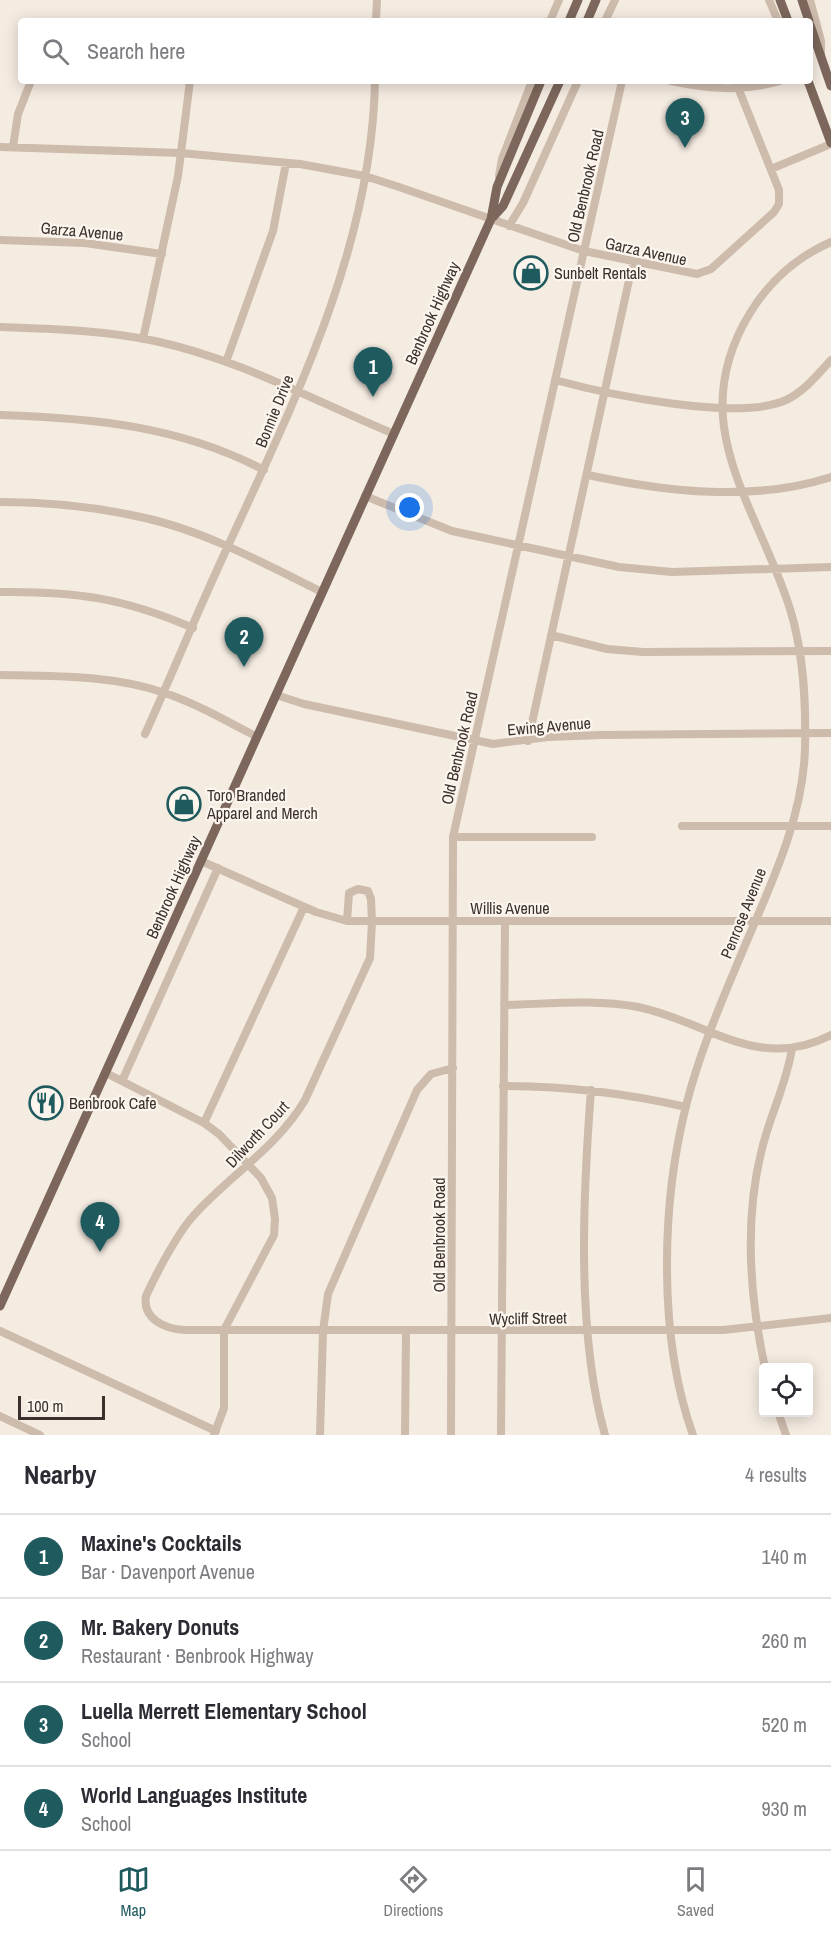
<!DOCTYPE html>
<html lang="en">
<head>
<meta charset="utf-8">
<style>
  :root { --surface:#fff; --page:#f7f7f7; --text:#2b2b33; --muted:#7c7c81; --line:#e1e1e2; --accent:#1f5a5e }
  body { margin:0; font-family:"Archivo Narrow",sans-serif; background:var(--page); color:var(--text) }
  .controls { position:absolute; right:18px; bottom:18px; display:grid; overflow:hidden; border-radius:6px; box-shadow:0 3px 15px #0003 }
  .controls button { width:54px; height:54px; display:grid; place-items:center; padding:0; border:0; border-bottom:2px solid var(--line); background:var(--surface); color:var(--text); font:30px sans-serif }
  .scale { position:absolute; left:18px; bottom:15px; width:87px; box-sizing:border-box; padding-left:6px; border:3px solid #3b302b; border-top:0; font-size:16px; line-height:21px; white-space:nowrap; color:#3b302b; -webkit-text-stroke:4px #fbf5ee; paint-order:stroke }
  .you { position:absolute; left:410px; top:508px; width:21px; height:21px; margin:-15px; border:4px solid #fff; border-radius:50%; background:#1a73e8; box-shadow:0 0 0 9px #1a73e833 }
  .badge { display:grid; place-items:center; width:39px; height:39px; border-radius:50%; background:var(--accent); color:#fff; font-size:20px; font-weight:700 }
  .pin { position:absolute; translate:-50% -50px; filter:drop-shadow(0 2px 3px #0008) }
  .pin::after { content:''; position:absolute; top:32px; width:21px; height:18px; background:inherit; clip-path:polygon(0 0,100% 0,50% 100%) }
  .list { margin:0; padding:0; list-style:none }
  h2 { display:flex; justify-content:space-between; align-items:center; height:78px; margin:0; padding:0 24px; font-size:26px }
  h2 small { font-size:20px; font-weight:400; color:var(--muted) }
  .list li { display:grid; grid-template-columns:39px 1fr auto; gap:18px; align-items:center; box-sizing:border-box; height:84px; padding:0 24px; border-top:2px solid var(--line) }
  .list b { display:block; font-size:22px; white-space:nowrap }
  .list p { margin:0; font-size:20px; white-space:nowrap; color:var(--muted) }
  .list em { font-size:20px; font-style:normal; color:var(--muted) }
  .icon { flex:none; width:33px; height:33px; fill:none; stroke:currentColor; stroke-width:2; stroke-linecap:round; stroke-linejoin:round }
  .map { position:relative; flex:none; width:831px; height:1435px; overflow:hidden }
  .search { position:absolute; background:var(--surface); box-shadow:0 3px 15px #0003; left:18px; right:18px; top:18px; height:66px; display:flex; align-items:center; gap:15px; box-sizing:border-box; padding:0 21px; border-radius:6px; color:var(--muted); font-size:22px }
  .sheet { height:414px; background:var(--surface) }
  nav { display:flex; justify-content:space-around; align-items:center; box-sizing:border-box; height:84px; border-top:2px solid var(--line); background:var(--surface); font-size:16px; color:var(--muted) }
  nav a { display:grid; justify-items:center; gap:3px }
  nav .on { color:var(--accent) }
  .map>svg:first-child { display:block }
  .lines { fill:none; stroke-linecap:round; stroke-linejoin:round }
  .minor { stroke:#cdbbac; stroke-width:8 }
  .major { stroke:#7d675c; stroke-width:9 }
  .labels { text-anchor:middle; stroke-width:4.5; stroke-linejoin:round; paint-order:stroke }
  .street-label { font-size:16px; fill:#3b302b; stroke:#fbf5ee }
  .poi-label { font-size:16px; fill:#3b302b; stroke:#fbf5ee; text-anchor:start }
</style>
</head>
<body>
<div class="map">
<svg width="831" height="1435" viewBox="0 0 831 1435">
  <rect width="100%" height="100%" fill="#f4ebe1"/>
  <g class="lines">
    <!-- minor -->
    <path class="minor" d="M769,0L778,21
      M810,0L821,41V53
      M376,21L377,0
      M550,21L559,0
      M605,21L615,0
      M671,81C709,89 742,92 780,81
      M0,147L181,153L300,164L365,176L399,187L584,251L697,274L711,269L774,212L779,204V190L739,90
      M13,147L18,114L31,81
      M771,169L831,144
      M499,176L502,159L532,81
      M509,226L523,203L578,81
      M0,240L85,243L162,254
      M0,327C52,329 104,330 155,341C239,359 315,401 394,434
      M143,339L178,176L190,81
      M226,362L273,231L286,163
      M555,380C606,394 738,422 786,400C804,392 818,374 831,360
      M0,415C93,418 180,426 264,470
      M588,475C666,492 754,502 831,477
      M365,496L452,531L619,567L672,572L831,567
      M0,502C49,502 98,507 145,518C205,531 267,565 322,592
      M0,592C75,591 124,598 193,628
      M551,635L607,649L643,652L831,651
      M0,675C56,676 112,675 165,693C197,704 227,721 257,737
      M276,695L304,704L493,744L548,737L601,735L831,733
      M145,734C173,672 199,608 228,546C295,400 372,246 375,81
      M528,741L633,262
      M682,826H831
      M453,837H592
      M201,861L316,912L347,921H831
      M347,921L349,893L358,889L368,891L371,899L372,922L370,958L305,1100C278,1146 231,1175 196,1213C179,1230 156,1274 146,1296C142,1319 165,1329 185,1330H723L831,1318
      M504,1005C548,1004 595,999 638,1007C707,1021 758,1073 831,1035
      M106,1073L204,1123L219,1134L261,1178L272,1198L275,1219L274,1235L224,1330V1408L214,1435
      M122,1081L218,868
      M503,1086C566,1086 625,1093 686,1107
      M591,1090C583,1195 576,1333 605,1435
      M204,1123L304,907
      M0,1331L216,1431
      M765,1368C750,1298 744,1219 762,1149C770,1115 787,1083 792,1048
      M778,1412L786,1435
      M0,1416L40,1435
      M320,1435L323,1331L328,1294L417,1090L431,1074L453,1068
      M405,1435L406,1331
      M451,1435L453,837L622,81
      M501,1435L505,922
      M693,1435C658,1338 661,1205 686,1106C698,1058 717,1012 736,967C764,898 803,825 805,748C806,702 804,654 790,609C757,504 682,424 750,313C769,282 797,257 831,242"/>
    <!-- major -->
    <path class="major" d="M780,0L788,21
      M802,0L809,21
      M569,21L578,0
      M587,21L596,0
      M810,25L831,86
      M808,81L831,143
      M493,217L503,206L560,81
      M0,1306L491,219L497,187L541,81"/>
  </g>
  <!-- icons -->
  <defs>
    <symbol id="shop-ring" viewBox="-11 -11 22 22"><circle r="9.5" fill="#fbf5ee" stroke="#1f5a5e" stroke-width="1.5"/><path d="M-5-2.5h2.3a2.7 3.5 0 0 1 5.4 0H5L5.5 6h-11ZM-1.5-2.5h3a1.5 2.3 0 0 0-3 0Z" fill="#1f5a5e"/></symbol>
    <symbol id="restaurant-ring" viewBox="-11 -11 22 22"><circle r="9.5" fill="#fbf5ee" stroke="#1f5a5e" stroke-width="1.5"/><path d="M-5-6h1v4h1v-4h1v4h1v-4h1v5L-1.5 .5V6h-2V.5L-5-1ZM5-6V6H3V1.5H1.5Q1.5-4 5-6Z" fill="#1f5a5e"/></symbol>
  </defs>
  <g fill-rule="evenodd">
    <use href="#shop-ring" x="512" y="254" width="38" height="38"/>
    <use href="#shop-ring" x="165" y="785" width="38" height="38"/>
    <use href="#restaurant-ring" x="27" y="1084" width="38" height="38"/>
  </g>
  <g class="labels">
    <!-- street labels -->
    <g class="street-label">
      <text transform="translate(585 186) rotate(-77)" y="6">Old Benbrook Road</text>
      <text transform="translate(82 231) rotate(5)" y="6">Garza Avenue</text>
      <text transform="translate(646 251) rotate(12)" y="6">Garza Avenue</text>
      <text transform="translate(432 313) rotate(-66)" y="6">Benbrook Highway</text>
      <text transform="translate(274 411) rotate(-68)" y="6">Bonnie Drive</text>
      <text transform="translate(549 726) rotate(-5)" y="6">Ewing Avenue</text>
      <text transform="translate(459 748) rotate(-77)" y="6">Old Benbrook Road</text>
      <text transform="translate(173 887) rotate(-66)" y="6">Benbrook Highway</text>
      <text x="510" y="914">Willis Avenue</text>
      <text transform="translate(743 913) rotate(-68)" y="6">Penrose Avenue</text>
      <text transform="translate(257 1134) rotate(-47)" y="6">Dilworth Court</text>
      <text transform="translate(439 1235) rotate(-90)" y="6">Old Benbrook Road</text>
      <text transform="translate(528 1318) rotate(-1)" y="6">Wycliff Street</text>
    </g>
    <!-- poi labels -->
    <g class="poi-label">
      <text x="554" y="279">Sunbelt Rentals</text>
      <text x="207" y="801">Toro Branded<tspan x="207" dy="18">Apparel and Merch</tspan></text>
      <text x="69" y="1109">Benbrook Cafe</text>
    </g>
  </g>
</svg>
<div class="controls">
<button><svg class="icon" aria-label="locate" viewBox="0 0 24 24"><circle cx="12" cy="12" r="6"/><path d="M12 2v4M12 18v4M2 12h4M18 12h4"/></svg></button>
</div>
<div class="scale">100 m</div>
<div class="you"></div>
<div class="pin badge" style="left:373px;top:397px">1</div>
<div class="pin badge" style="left:244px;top:667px">2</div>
<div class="pin badge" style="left:685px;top:148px">3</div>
<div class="pin badge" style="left:100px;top:1252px">4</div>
<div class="search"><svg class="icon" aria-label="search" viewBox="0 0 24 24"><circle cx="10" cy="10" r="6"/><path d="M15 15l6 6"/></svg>Search here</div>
</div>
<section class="sheet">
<h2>Nearby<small>4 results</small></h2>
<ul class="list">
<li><span class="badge">1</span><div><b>Maxine's Cocktails</b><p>Bar · Davenport Avenue</p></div><em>140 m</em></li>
<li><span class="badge">2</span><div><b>Mr. Bakery Donuts</b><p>Restaurant · Benbrook Highway</p></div><em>260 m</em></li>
<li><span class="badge">3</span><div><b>Luella Merrett Elementary School</b><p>School</p></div><em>520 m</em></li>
<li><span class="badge">4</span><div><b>World Languages Institute</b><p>School</p></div><em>930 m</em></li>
</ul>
</section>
<nav>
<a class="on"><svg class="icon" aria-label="map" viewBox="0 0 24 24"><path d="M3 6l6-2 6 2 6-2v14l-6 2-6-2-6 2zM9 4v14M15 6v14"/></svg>Map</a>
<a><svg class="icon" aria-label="directions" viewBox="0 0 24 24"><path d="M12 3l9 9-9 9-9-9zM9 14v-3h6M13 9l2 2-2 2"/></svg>Directions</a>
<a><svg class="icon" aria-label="saved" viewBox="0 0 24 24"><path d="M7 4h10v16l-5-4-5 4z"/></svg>Saved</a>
</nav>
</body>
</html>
